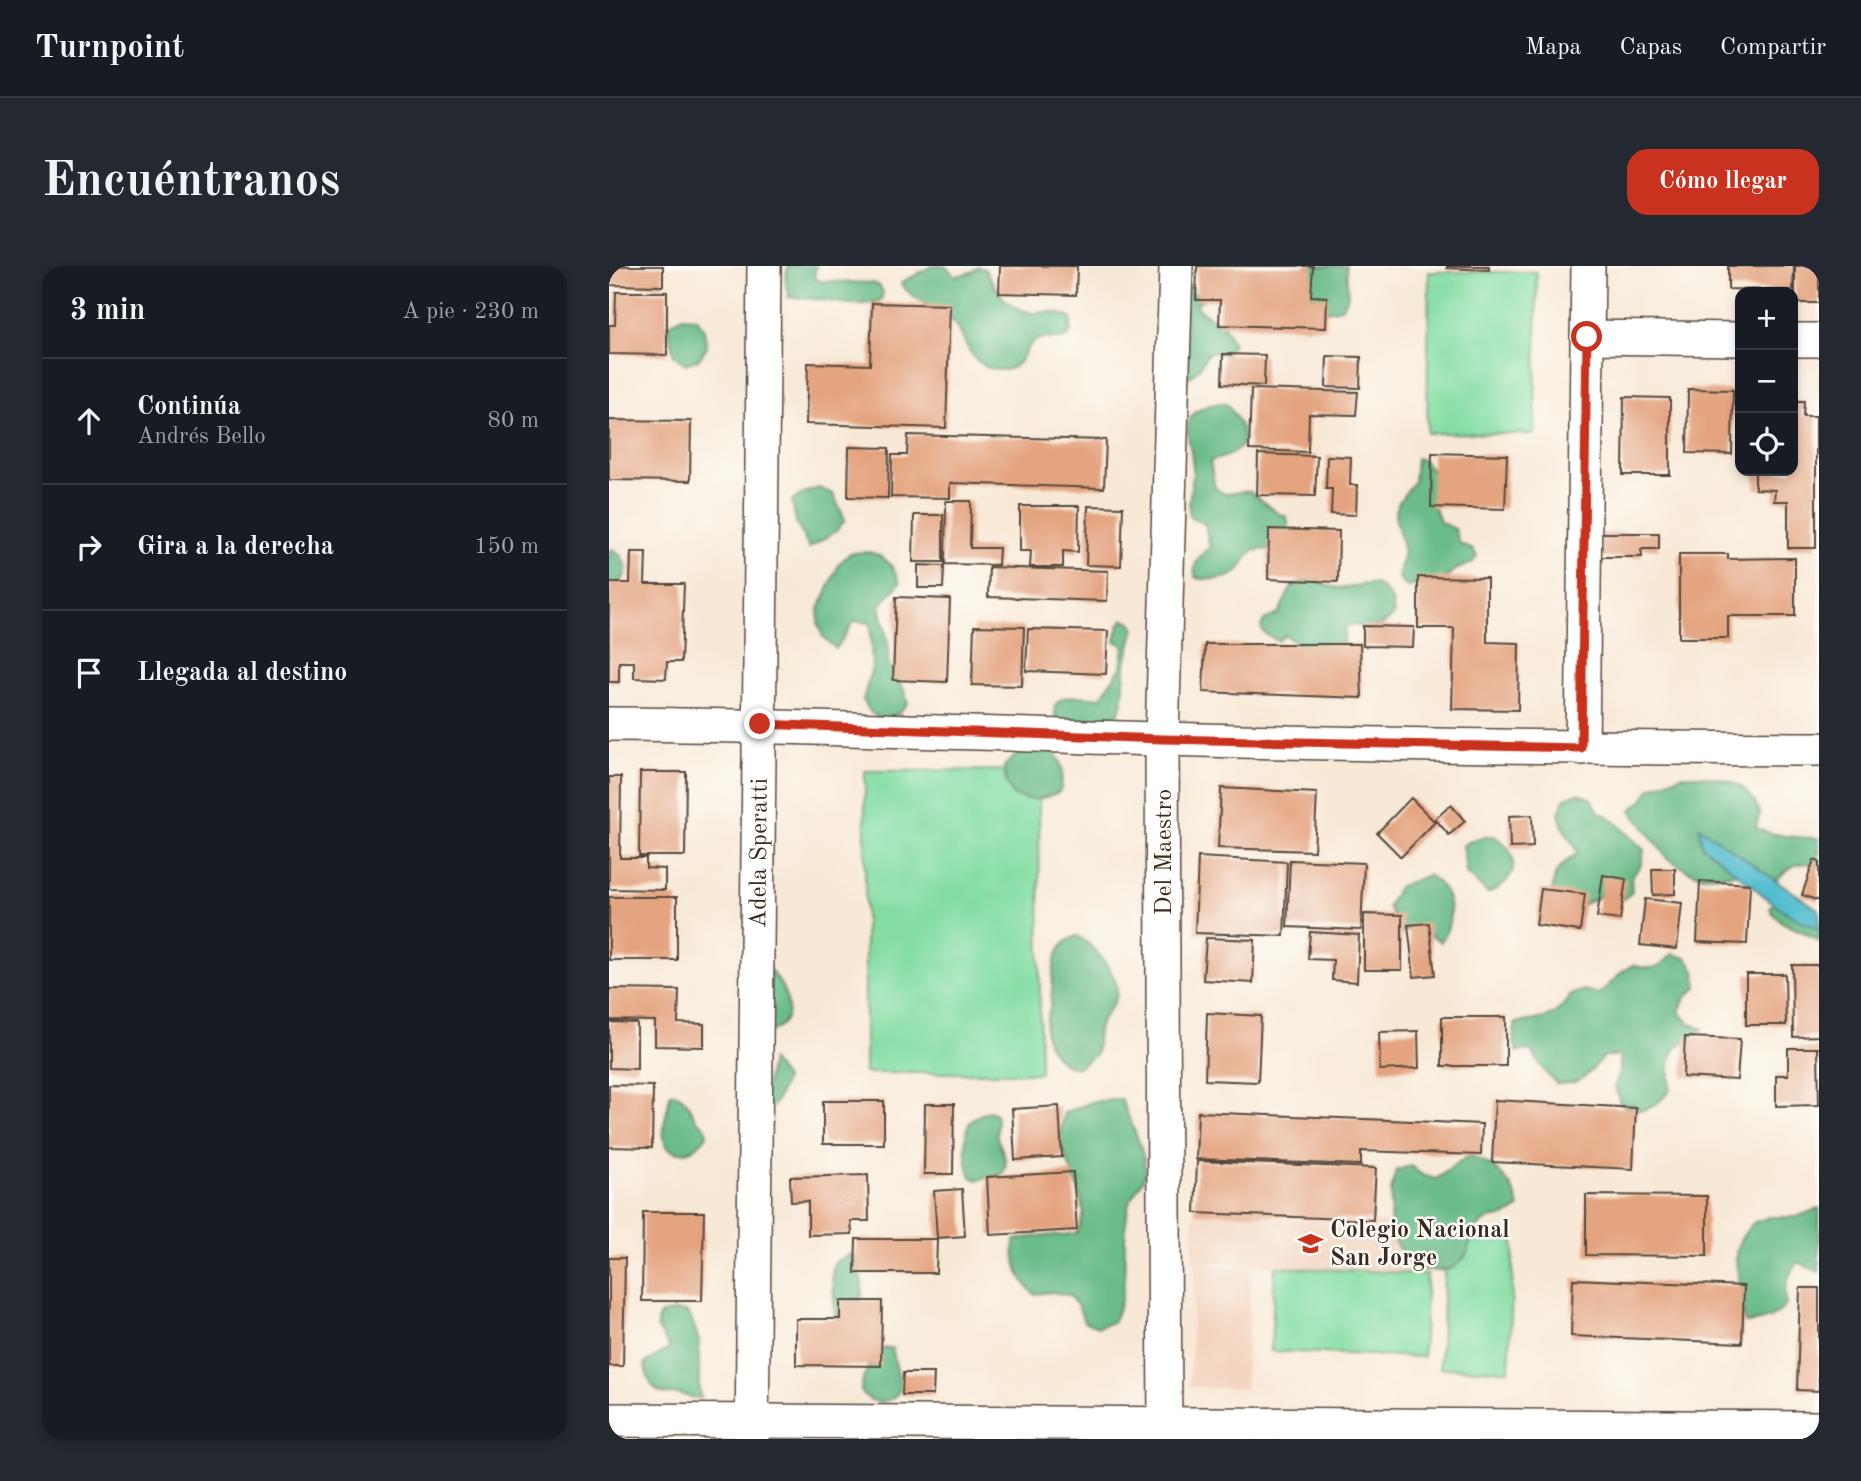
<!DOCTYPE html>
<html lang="es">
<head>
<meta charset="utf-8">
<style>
  :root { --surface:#171b24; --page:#242831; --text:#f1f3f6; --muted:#9ea1a6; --line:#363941; --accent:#c8321e }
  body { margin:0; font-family:"Old Standard TT",serif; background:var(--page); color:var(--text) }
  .controls { position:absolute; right:21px; top:21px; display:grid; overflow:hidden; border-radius:14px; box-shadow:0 4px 10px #0003 }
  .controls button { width:63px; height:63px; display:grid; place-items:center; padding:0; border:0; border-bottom:2px solid var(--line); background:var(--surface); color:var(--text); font:35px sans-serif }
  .stop { position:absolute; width:21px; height:21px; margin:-16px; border:5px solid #c8321e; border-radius:50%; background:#fff }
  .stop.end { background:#c8321e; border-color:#fff; box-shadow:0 2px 7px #0008 }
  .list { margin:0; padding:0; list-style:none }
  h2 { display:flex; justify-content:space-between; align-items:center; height:91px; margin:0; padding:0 28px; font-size:30px }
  h2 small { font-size:23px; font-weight:400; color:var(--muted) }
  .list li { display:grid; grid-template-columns:46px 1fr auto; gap:21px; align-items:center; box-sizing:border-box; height:126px; padding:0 28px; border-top:2px solid var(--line) }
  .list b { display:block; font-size:26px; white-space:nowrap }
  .list p { margin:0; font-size:23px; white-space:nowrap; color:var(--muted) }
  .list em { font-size:23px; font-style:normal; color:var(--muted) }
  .icon { flex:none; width:38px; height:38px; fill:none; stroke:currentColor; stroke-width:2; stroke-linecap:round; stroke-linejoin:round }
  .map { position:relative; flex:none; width:1210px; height:1173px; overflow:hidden; border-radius:21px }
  header { display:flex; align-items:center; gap:42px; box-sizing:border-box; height:98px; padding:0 35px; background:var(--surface); border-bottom:2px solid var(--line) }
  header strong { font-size:33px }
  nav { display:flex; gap:38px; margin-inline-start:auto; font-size:24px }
  .intro { display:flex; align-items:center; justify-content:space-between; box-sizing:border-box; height:168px; padding:0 42px }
  h1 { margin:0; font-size:49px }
  .button { padding:18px 32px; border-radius:21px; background:var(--accent); color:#fff; font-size:24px; font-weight:700 }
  main { display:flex; gap:42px; padding:0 42px }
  aside { flex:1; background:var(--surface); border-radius:21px; box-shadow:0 4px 10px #0003 }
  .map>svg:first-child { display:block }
  .built { fill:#f3d4bf }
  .green { fill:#83dda3; stroke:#5f8460; stroke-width:2 }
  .forest { fill:#6abc89; stroke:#527354; stroke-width:2 }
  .water { fill:#53bdcf; stroke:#477476; stroke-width:2 }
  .building { fill:#e4a480 }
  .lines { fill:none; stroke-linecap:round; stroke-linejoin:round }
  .street-casing { stroke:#57473a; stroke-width:36 }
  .street { stroke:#fff; stroke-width:33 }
  .route { stroke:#c8321e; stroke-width:9 }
  .labels { text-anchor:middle; stroke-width:5; stroke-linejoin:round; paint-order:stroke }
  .street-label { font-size:24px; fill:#3b2a1e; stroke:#fdfcf7 }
  .poi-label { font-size:24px; font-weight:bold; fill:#3b2a1e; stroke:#fdfcf7; text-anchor:start }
</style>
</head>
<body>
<header>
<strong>Turnpoint</strong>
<nav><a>Mapa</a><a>Capas</a><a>Compartir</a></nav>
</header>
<div class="intro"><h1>Encuéntranos</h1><a class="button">Cómo llegar</a></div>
<main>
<aside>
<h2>3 min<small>A pie · 230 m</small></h2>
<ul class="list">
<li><svg class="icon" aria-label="ahead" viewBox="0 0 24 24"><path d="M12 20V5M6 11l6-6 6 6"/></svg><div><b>Continúa</b><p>Andrés Bello</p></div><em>80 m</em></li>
<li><svg class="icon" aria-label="right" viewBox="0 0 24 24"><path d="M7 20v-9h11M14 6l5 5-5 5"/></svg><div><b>Gira a la derecha</b></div><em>150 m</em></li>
<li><svg class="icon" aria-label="arrive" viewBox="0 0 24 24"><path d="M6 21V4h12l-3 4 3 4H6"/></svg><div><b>Llegada al destino</b></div></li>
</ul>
</aside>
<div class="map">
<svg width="1210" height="1173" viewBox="0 0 1210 1173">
  <rect width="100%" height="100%" fill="#fdfcf7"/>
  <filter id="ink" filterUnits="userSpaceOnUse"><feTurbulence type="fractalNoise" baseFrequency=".0143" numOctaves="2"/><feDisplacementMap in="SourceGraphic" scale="14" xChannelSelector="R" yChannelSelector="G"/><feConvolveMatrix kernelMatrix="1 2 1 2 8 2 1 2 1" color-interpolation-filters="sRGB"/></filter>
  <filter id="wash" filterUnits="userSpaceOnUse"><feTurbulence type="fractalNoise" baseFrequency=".00686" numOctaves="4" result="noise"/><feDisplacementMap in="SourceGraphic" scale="28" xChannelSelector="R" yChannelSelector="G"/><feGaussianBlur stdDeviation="1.57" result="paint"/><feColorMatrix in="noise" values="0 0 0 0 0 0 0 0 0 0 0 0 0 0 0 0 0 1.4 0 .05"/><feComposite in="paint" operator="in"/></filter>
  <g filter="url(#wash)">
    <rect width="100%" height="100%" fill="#f8e9d7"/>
    <!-- built -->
    <path class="built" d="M585,948L819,958L816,1006L583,996Z
      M586,998L642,1001L636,1123L580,1121Z"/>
    <!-- green -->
    <path class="green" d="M820,6H928L926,168L818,167Z
      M430,504L431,807H256V505Z
      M837,968L905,970L900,1104L831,1102Z
      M666,1001L818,1008L814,1091L662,1085Z"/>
    <!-- forest -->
    <path class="forest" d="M179,0H207L205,12L212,15L265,17L271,20L274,27L272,34C249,43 228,35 205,33C196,32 186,32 177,31L181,30L176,15Z
      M323,0H336L347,10L362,6L369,1L376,3C392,30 393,39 426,48C436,43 452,47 462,52C465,84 444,69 430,73C416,77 416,98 400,103C393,105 380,103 374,99C357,89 356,69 344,55C329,39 304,37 292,17Z
      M696,0H737L739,30L732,42L717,45L704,42Z
      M574,16L592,35L588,36L589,43L615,60L624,78L617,87H599L591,101L580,112Z
      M73,51L88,52L95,64L98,81L90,93L77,98L65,90L59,59Z
      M612,137L619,139C641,171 642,186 601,195L606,222L616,228L640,225L670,248L677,250C684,263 672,273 664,283C657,285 649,281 643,286C637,290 634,299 630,304C621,315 599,314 587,312C582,297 591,290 601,281L596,258L581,251C577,237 584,221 584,206C585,175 560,145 612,137Z
      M807,192L814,194L825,207L826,242L831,256L846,263L850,277L864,284L868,290L863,297L848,303L831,315L799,321L792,316L790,309L795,286L786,249L790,236L805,215Z
      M210,222L224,228L236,254L226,266L200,282L187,256L183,235L197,226Z
      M4,283L12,290L18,302L14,314L0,321V285Z
      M260,286C278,291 284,300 291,317L271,339L280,382L279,397L294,422L299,437L288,449L274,454L262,447L254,434L263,401L261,357L245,355L227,383L214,371L209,357L210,343L230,298L241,287Z
      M703,312C713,318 723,323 735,322C757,321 765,307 783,334L785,349C772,363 760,364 743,358L736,361L735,376C727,377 721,381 713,382C700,384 686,377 676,369L669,375L655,367L652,361L655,354L669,348L683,320Z
      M515,353L522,356L526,362L516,400L514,432L510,447L497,454H491L481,464L448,454C436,424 475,430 491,432L512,401L515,379L506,375L510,359Z
      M415,483H443C455,498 455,507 451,525C434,534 422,536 404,529L397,516L395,500Z
      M1073,509C1091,509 1120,511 1135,523C1142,529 1147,538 1151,546L1147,562C1168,571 1187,571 1210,572V599C1187,594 1182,600 1166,615L1141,606L1104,610H1094L1078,604L1058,592L1022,544L1033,535L1042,522Z
      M969,527L982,532L990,546L1002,552L1035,584L1032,599L1022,611L1023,626L1011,636L1000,625L972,640L944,633C941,608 950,600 969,587L954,561L950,547L956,532Z
      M885,570C914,589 909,614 879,627L857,608L854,579L869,572Z
      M819,609C844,625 847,651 832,676L808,660L794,666L779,641L789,621Z
      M1166,636L1210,649V676C1195,661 1170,663 1161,642Z
      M468,670C484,678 514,712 507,732C503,742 494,750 490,761C487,769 489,779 487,788L468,802C449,799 436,780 436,762C436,754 441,745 442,736C445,713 439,679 468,670Z
      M1063,688L1078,692L1086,705L1088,721L1076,732L1070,745L1080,757L1094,763C1060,784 1060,784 1061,824C1045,843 1033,851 1011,837L1006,820L1011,804V790H995C979,809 974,818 948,818L937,807L922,784L908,786L904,771L907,757C934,753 947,754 961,729L975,724L990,728C1003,718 1009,706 1024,699C1042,705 1051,703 1063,688Z
      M161,704C173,717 188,744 172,759C167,764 159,767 152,769Z
      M162,794L176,813C170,831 168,840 151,849Z
      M65,827C80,832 79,842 87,853C94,861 100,859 97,871C89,880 83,887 69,886C43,883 60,843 61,828Z
      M512,833C519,852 537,885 536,905C536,917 523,927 520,938C510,977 524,1019 504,1056L489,1061L475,1056L470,1042L460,1029L443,1026L425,1028C410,1013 403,995 406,974C427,968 447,971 468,967L475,947L468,918L451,877L455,847L483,836Z
      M380,845L387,848C389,856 387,863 388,871C392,885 402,894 393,908L369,914L363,912C356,901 354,868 361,856C365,850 374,848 380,845Z
      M862,890C886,899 906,916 910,942L897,950L880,953L867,962L856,991L844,1002L828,1005L813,1003L798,994L781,969L782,925L787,904L802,900L813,909L827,913C840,905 847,895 862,890Z
      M1210,942V1006L1189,996C1178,1010 1175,1021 1177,1039C1165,1053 1155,1055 1136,1057L1127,996L1128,981L1135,968L1144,957L1160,951H1188Z
      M241,988C250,997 257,1023 251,1036C248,1043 237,1049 230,1055L226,1049L223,1003L226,996Z
      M69,1045L77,1046L82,1052L90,1075V1124L92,1132C82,1133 78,1129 69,1128C65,1127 61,1129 57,1128C43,1127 37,1110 36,1097L61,1082L49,1063L48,1055L52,1048Z
      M275,1082H283L291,1117V1124C281,1139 262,1140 252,1125C251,1111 263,1098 268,1085Z"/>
    <!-- water -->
    <path class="water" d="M1090,561L1210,644V663C1164,646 1133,607 1093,580Z"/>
    <g id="blocks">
      <!-- building -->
      <path class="building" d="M0,0H54V20L0,19Z
        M391,0H468L467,29L390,27Z
        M588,0H704L702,30L718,31L717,62L610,59L611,34H587Z
        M838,0H880V4L838,2Z
        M1119,0H1185L1184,24L1119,23Z
        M1186,0H1210V37H1186Z
        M7,26H58V89L0,88V59H6Z
        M263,37L341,39L337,162L197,158L199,97L261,99Z
        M614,88L656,89L655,120L613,118Z
        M718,90L752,91L751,122L717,121Z
        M642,123L749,126L747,149L700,148L699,186L640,184Z
        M1079,123L1124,124L1123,188L1078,187Z
        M1015,131L1061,132V209H1014Z
        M1184,135H1195L1194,150H1207V282H1179V235H1165L1166,224L1146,223V205H1184Z
        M0,154L82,155L81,215L0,214Z
        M299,169L497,174L495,222L341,217V232L282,231L283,189H298Z
        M240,181L280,182L279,232L239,231Z
        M823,187L898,189L896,243L822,241Z
        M649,188L708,190L706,230L648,229Z
        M718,190L742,191L741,219H748L747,249L722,248L723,223H717Z
        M337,235H362L361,282H390L389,299L336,298Z
        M411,240H470L469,286L454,285V301H421L422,285H411Z
        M479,240L514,241L512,300L477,299Z
        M305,249H334V296H304Z
        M660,263L730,265L729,316L659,313Z
        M991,267H1050V283H1032L1033,291H991Z
        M22,286H37L36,318H75L72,396H58L57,413L25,412V396H10V416H0V317H21Z
        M1070,288H1119V293L1186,292V350H1119V372H1070Z
        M309,299L335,300L334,322H309Z
        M380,301L499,305L498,335L379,331Z
        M809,311L878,312V376L910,377L909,444L843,443L845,362H809Z
        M287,331L341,333L338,416L284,414Z
        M365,360L415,361L413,420L363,419Z
        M754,360L805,361L804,381L754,380Z
        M419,363L499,365L497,408L417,405Z
        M596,378H751L753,432L594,426Z
        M31,506H77L76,590H30Z
        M0,511H12L11,592H37V602L56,603V624L0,623Z
        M612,522L708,527L705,585L609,582Z
        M802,532L826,556L792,591L768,567Z
        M842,539L856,555L840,569L826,553Z
        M923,549L924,581L901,582L900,550Z
        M589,591L678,596L675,670L586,667Z
        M681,594L755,597L752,664L678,661Z
        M1205,594L1210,596V635L1193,629Z
        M1043,603H1066V628L1044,629Z
        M994,609L1017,613L1011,654L988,651Z
        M1091,615L1141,618L1138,678L1088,676Z
        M932,623L976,628L971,665L927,659Z
        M0,631H68V694H0Z
        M1036,633L1073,637L1068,683L1031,679Z
        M755,648L793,649V704H755Z
        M820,657L826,709L805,711L799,659Z
        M701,666L750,669L748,716L723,714L724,694L699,693Z
        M597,672L646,674L644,717L594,714Z
        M1183,699H1210V770L1184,771Z
        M1137,708H1176L1177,759H1137Z
        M0,723L70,724L69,757L95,758V781L46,780V755L0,754Z
        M598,747L652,750L649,816L596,814Z
        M833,751H897V800H833Z
        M0,756L28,757V803L0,802Z
        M809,765L810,802L771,804L770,766Z
        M1076,771L1131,773L1128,814L1074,811Z
        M1179,782H1209L1210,839L1167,840V809H1179Z
        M0,819L44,820L43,882L0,881Z
        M886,834L1027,842L1024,903L883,896Z
        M214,835H275V878H214Z
        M316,838H345L344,908H315Z
        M450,840L453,891L406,894L403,843Z
        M589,846L873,858L872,889L752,885V899L587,893Z
        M588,895L767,902L764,954L586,947Z
        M464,906L468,964L381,969L378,911Z
        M259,909L260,955H242L243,968L199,969V935L182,936L181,911Z
        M353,923L356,970L328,972L325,925Z
        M977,929L1098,930V990L977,989Z
        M34,946H95L93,1035H33Z
        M247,973H328L327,1007H246Z
        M0,992H16L14,1100H0Z
        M964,1013L1135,1020L1133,1077L962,1070Z
        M1191,1022H1210V1125L1188,1124Z
        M231,1035H273L272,1100L187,1099V1053H231Z
        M294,1107H325L324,1129H293Z"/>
    </g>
  </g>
  <g filter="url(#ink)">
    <use href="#blocks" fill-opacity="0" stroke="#57473a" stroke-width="2"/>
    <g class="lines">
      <defs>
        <g id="street">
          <path d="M978,71L1131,73"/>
          <path d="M1184,74H1210"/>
          <path d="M0,458C185,459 369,468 553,473C772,479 991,482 1210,483"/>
          <path d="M973,482L979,0"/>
          <path d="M0,1154L1210,1162"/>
          <path id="s1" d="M143,1173L155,0"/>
          <path d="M556,1173L553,473L567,0"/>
        </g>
      </defs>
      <!-- street casing -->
      <use href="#street" class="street-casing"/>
      <!-- street -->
      <use href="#street" class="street"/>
    </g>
  </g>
  <g class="lines" filter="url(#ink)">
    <!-- route -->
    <path class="route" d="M151,458L553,473L972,482L978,71"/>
  </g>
  <!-- icons -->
  <defs>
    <symbol id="school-bare" viewBox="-9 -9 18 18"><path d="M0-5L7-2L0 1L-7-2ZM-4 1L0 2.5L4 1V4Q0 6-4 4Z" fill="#c8321e" stroke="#fdfcf7" stroke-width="2.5" paint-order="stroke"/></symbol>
  </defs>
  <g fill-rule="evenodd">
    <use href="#school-bare" x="684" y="960" width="35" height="35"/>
  </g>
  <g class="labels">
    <!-- street labels -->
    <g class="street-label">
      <text transform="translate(554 586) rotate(-90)" y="8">Del Maestro</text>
      <text dy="8" stroke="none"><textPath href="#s1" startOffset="586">Adela Speratti</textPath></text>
    </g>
    <!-- poi labels -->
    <g class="poi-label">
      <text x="721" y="971">Colegio Nacional<tspan x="721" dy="28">San Jorge</tspan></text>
    </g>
  </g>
</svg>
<div class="controls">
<button>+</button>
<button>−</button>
<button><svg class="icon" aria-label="locate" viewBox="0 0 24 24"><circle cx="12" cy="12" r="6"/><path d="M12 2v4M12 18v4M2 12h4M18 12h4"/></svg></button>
</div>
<div class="stop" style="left:978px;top:71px"></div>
<div class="stop end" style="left:151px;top:458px"></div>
</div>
</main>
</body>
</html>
